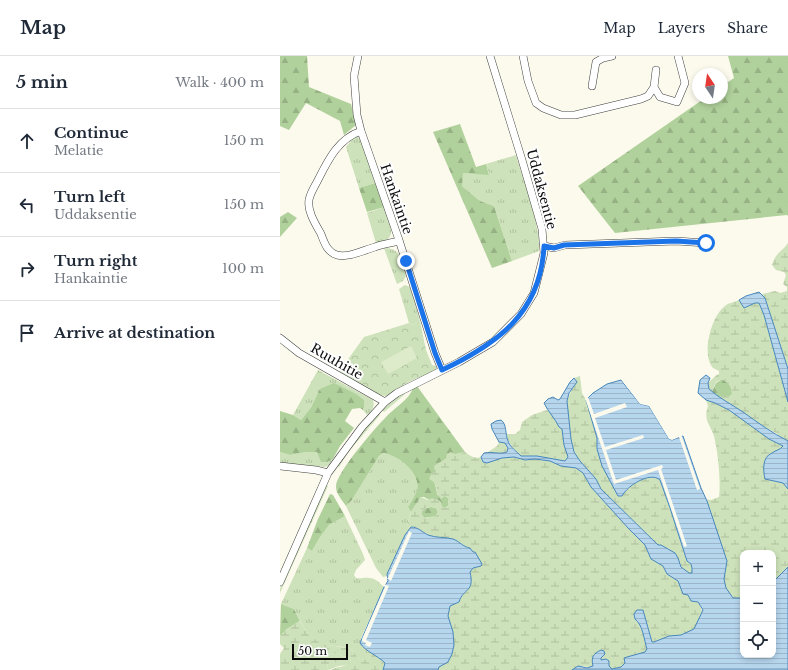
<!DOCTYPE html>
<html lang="en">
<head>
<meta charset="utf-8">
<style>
  :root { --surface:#fff; --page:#f2f2f3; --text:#1f2937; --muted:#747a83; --line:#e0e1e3 }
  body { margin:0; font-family:"Libre Baskerville",serif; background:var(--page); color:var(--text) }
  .controls { position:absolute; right:12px; bottom:12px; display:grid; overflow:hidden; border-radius:8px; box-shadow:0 2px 6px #0003 }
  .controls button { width:36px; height:36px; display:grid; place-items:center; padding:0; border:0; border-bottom:1px solid var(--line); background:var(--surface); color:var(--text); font:20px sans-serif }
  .compass { position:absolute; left:412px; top:12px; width:36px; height:36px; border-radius:50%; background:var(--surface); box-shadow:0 2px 6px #0003; rotate:347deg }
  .scale { position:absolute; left:12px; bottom:10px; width:56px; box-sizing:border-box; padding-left:4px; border:2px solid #0b0b0b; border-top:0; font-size:11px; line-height:14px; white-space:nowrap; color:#0b0b0b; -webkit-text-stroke:3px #fff; paint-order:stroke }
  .stop { position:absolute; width:12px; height:12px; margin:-9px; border:3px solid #1a73e8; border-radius:50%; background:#fff }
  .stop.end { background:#1a73e8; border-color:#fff; box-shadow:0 1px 4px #0008 }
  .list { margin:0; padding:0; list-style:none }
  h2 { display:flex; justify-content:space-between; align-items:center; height:52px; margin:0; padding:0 16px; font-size:17px }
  h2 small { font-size:13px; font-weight:400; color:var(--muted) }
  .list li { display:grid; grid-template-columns:26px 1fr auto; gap:12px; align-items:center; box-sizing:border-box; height:64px; padding:0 16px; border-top:1px solid var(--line) }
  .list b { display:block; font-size:15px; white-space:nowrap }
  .list p { margin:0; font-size:13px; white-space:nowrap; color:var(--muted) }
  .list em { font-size:13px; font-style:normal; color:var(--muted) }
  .icon { flex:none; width:22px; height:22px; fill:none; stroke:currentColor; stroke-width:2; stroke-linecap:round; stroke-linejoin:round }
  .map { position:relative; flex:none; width:508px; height:614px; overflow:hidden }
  header { display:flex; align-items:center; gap:24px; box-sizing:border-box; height:56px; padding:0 20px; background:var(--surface); border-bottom:1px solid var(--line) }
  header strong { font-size:19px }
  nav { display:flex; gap:22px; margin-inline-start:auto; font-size:14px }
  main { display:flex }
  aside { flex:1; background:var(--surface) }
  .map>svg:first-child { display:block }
  .grass { fill:url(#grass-tufts) }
  .forest { fill:url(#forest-firs) }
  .wetland { fill:url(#wetland-marsh); fill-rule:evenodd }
  .park { fill:url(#park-crowns) }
  .pitch { fill:#deebca }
  .water { fill:url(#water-rules); stroke:#4787bb }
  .pier { fill:#fcfaec }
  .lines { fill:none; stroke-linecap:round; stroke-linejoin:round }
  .street-casing { stroke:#3e3e3e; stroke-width:8 }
  .street { stroke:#fff; stroke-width:7 }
  .route { stroke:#1a73e8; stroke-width:5 }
  .labels { text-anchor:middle; stroke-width:4; stroke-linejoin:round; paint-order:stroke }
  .street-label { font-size:13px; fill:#0b0b0b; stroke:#fff }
</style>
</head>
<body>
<header>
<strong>Map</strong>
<nav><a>Map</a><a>Layers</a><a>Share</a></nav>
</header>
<main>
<aside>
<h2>5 min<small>Walk · 400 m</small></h2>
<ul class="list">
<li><svg class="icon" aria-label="ahead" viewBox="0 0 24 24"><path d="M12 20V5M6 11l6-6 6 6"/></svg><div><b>Continue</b><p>Melatie</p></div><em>150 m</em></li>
<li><svg class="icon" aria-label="left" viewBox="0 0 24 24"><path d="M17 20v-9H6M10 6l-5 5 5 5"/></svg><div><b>Turn left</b><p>Uddaksentie</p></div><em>150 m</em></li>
<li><svg class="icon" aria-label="right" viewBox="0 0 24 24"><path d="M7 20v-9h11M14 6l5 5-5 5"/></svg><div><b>Turn right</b><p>Hankaintie</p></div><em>100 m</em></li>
<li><svg class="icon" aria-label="arrive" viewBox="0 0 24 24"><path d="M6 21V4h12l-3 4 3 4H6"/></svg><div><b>Arrive at destination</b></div></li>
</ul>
</aside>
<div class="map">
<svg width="508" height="614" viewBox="0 0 508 614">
  <defs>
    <pattern id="grass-tufts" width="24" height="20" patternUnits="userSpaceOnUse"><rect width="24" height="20" fill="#cde2ba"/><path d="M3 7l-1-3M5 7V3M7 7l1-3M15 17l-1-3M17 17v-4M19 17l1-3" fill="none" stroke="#afc19f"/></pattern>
    <pattern id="forest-firs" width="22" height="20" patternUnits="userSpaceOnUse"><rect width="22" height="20" fill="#b0d19b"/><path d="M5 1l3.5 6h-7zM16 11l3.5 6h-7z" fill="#96b284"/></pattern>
    <pattern id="wetland-marsh" width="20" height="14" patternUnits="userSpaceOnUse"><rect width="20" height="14" fill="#cde2ba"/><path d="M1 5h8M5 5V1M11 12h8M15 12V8" fill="none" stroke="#afc19f"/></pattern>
    <pattern id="park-crowns" width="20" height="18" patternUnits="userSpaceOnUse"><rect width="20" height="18" fill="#cde2ba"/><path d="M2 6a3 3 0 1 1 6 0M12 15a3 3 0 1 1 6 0" fill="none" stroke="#afc19f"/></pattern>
    <pattern id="water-rules" width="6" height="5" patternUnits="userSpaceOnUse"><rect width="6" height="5" fill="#b6d6ee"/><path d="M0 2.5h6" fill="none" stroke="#9bb6cb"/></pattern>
  </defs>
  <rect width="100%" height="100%" fill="#fcfaec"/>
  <!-- grass -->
  <path class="grass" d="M76,80L78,81L80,83L95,127L79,132L66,91L74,81Z
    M236,99C243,124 261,170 259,195L232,205L214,150L200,145L182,130V117L209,118L206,108Z
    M104,151C107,160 117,179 106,184C103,186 99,186 96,187L87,157Z
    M104,192C122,192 122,206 126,220L123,225L117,228Z
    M125,229L130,231L140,265L133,269L129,267L119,233Z
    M38,314L93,344C95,351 92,355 87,359L83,354L84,351L32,350L21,364L13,359Z
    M126,335L124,339L104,356L102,354Z
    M98,357L100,359L69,395L59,411L57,409L67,394Z
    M0,396L10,399L26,396H37L47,406L53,403L49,409L45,411L0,407Z
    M103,397C118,399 141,417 137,434C136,440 131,446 128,451L131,456L127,469L131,471L125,479L107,520L103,521L96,512L66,450L72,444L99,400Z
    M46,429L48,430L0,537V533Z
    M65,460L83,498L85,504L76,514L74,519L76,522C81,523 85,521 89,522C95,522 100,527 104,531L81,582L86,594L93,597L88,603C73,605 79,597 70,593C63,590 54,590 46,589C28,585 22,567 14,553L1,548L27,492L32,495L40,481L49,469Z
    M53,597H58L62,600L68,601L71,604C66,612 62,608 56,611C53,612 51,613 49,614L47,612L48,608L51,607L52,601L50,604L47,603V600Z"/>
  <!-- forest -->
  <path class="forest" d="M0,0H27L29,31L71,48L76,69L64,79L60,65L26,47L9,74L0,70Z
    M448,0H508V160L507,159L335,177L298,130L425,42H442V30L454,22Z
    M180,68L196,111L206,108L209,119L183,117L182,130L200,145L214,150L232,205L212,212L153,76Z
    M95,127L104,151L87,156L79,132Z
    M8,156L17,162L0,181V161Z
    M442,323C449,327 452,330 452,338L450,340H437L432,336L436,327Z
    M54,327L76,338L84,344V351L83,354L80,352L72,353L65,365L74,372L60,390L53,403L47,406H41L37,396H26L10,399L0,396V355L13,359L21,364L32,350L40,333Z
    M137,330L185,396C170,399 154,406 154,423C154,428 157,431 157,439L165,440L168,442V450L164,452L144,441H141L131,456L128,451C131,446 135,440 137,434C141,417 118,399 103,397L99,400L72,444L66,450C63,445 56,438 56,431C55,418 95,372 106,361C114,352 130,343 133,332Z
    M50,438L53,439L65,460L49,469L40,481L32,495L27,492L38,463Z
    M151,451L156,452L158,456L156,460L144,462L142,459V455L146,452Z
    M1,548L14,553L20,565L7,573L0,580Z"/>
  <!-- wetland -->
  <path class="wetland" d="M508,187V313L485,242L482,238L495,235L500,237L507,235V231L503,228L506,219L504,216L496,214L492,209C496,196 501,197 508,187Z
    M459,244L464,252L475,247H479L484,259L508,346V385L499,380L496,377L484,371L437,340H450L452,338C452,330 449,327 442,323L436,326L432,336L429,333L428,327C432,324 434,320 439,318V315C437,314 435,313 433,312C421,299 431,260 445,250C448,247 455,246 459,244Z
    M300,320L302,337L306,344L317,382V393L338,440H342C347,430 370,415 380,424L390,452L407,505L411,508L412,512V517C399,517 402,505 395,498C392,494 385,492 381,489H378L321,433L316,423L300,405L294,396L291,383L287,345L296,323L294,322Z
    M426,344C450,351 468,368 488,382C494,386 501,389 508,392V527L493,537V497H463V549L446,539L424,443L431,444L439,441C441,425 438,396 434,380C430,368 423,364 428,350Z
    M267,354L276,364L279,371L282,373L284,389L288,401L285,405L257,400H241C233,393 229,388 226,378H235L240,374L242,366L252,359Z
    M219,386L225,387L228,392L227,396L217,398L214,396H208L217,390Z
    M171,396L175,398L185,396C190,400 195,403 201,401L203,406L207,407L222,402L234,401L245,404L255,403L270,405L281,410L296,412L303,417L311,431L349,473L365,489L371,503L383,510L387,518L398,524L403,537C416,540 422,550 424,563L390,603L372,586L363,554L354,558L355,563C364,570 368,600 371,612L326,614L321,602L312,604L314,609L311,611L298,610L292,614H154L170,550L179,546C182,534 194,532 190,516L193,512L201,510L190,492L186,491L177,485L150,480L135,471H131L127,469L131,456L141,441L148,444C153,441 157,443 161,446L162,450L164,452L168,450V442L165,440L161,443L157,438C157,431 156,426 149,423L151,418L155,416L154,410L160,406L166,403L167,398ZM151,451L156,452L158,456L156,460L145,462L142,459V455L146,452Z
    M20,565C29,581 36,587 54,590C59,591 65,591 70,593C79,597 73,605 88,603L93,597L101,603L110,614H51C59,609 65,613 71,604L68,601L62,600L58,597H53L47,600V603L50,604L53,601L56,607L48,608L47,612L49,614H0V598L4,592L0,588V580L7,573Z"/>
  <!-- park -->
  <path class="park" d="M140,265L146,294L152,309L156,310L157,313C147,319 135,322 125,328C120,331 115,336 110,339C106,340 104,340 100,339L59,316L84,281L129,267L133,269Z"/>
  <!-- pitch -->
  <path class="pitch" d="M131,290L137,302L108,318L101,306Z"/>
  <!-- water -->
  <path class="water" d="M479,236L485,242L508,313V346L484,259L479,247H475L464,252L459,244L466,240Z
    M426,319L430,322L428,327L429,333C439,342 451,348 463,356C477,366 492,377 508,385V433L503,427L485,423C483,414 482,401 492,397C496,394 500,394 503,390L489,383L449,354L435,347L426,344L418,337L420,324Z
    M294,322L297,326L289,337L287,345L291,383L294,396L300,405L316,423L321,433L378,489H381L395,497L398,502L401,511L409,517H412V512L411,508L407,505L390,452L380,424C370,415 347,430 342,440H338L322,410L317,393V382L306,344L313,337L327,328L341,324L360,348L369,350L389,383L392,384L403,380L421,432L427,445L447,505L444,523L446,532L453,542H463V599H493V526L508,511V614H292L298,610L307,612L313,610C311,601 313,598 321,594L324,595L325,598L321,602V604L326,603L329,605V610L332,613L341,611L345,607L344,602L347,601L365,596L367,593C364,584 363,569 355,563L354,558L357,554H363L372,586H374L389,580L401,579L414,573L423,554L418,546L411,545L408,539L403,538L398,525L387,518L383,510L371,503L365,489L349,473L311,431L303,417L296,412L281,410L270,405L255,403L245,404L234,401L222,402L207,407L203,406L201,401L204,397C213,395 219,399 227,396L228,392L225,387L219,386L212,373L211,368L216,365L221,364C227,368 225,378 228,385C230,391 236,395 241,400H257L285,405L288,401L284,389L282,373L279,371C275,362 268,356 264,347L268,343L273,341L278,344L280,343L290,326Z
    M131,471C138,471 142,476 148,479C156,482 166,481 173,483C179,485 183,491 190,492L193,496H195L202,508L201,510L193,512L190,516C195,537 183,532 179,546L170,550L168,560L173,576L174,589L172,598L168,606L159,611L158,614H103L105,607C97,599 86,596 80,587L104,531L108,525L107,518L125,479Z"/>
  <!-- pier -->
  <path class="pier" d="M340,322H343L361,346L370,349L390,381L401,378L420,433L417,434L399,381L392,384L389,383L369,350L360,348Z
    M308,341L314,358L345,347L347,351L315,362L325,391L363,379L364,382L326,394L336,424L382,409L383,412L381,413L407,490L404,491L378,414L334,428L305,342Z
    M129,475L132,477L111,525L105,521L108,522Z
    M104,528L109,530L86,584L92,587L90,591L85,589L86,587L82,585V583L105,531L103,529Z"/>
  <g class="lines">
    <defs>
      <path id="street" d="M78,0L74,20L77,59L81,75L119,184L155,297L162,314
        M243,0L248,25L256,47L263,52L281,59H295L361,43L368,40L374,31
        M376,14L374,31L380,41L397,46L405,27L398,0
        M312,30L316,6L323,2L332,0
        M81,75C58,83 48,104 38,124C35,130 30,137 29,144C27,155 36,169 41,178C44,186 47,196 57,199C69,202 84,194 95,191C103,188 111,187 119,185
        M264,190L274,192L285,189L396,185L426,187
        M0,282L19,297L105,346
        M0,410L36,414L48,417
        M0,526L48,417L82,371L105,346L117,337L179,306L213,286L241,258L254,237L264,197L262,173L242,104L210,0"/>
    </defs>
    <!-- street casing -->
    <use href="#street" class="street-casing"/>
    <!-- street -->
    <use href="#street" class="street"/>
  </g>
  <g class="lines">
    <!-- route -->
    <path class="route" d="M126,205L155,297L162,314C217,288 261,257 264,190L274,192L284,189L396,185L426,187"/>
  </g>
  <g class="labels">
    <!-- street labels -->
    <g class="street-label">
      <text transform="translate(262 133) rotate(75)" y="5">Uddaksentie</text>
      <text transform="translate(117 143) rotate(71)" y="5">Hankaintie</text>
      <text transform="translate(57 305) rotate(30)" y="5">Ruuhitie</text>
    </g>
  </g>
</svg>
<div class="controls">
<button>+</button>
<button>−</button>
<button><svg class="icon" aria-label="locate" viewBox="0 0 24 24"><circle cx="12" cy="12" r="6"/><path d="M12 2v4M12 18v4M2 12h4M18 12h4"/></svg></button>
</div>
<svg class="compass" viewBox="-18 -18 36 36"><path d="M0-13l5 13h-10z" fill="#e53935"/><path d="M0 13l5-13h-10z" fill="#747a83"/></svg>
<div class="scale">50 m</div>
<div class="stop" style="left:426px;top:187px"></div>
<div class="stop end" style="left:126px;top:205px"></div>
</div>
</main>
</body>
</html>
